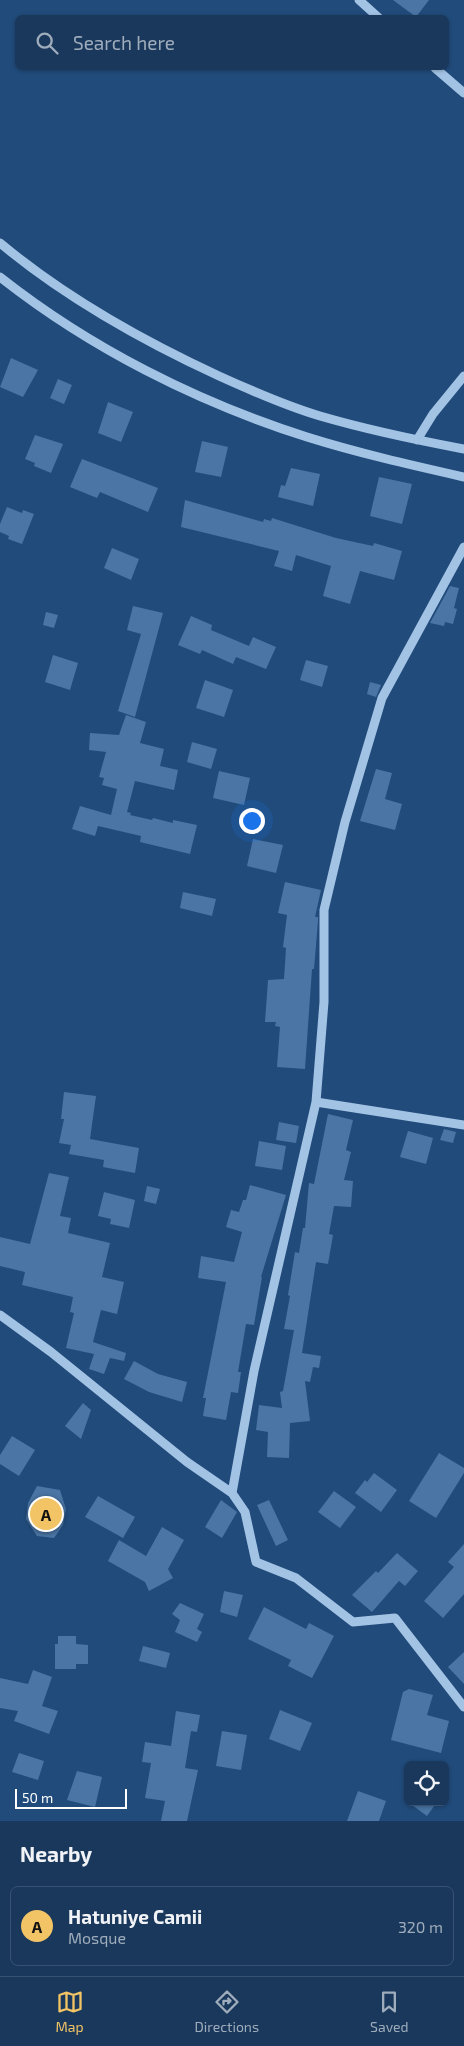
<!DOCTYPE html>
<html lang="en">
<head>
<meta charset="utf-8">
<style>
  :root { --surface:#19385c; --page:#264365; --text:#f1f3f6; --muted:#9facbb; --line:#375272; --accent:#f2c465 }
  body { margin:0; font-family:"Exo 2",sans-serif; background:var(--page); color:var(--text) }
  .controls { position:absolute; right:15px; bottom:15px; display:grid; overflow:hidden; border-radius:8px; box-shadow:0 1px 4px #0004 }
  .controls button { width:45px; height:45px; display:grid; place-items:center; padding:0; border:0; border-bottom:1px solid var(--line); background:var(--surface); color:var(--text); font:25px sans-serif }
  .scale { position:absolute; left:15px; bottom:12px; width:112px; box-sizing:border-box; padding-left:5px; border:2px solid #fff; border-top:0; font-size:14px; line-height:18px; white-space:nowrap; color:#fff; -webkit-text-stroke:4px #214b7b; paint-order:stroke }
  .you { position:absolute; left:251px; top:820px; width:18px; height:18px; margin:-12px; border:4px solid #fff; border-radius:50%; background:#1a73e8; box-shadow:0 0 0 8px #1a73e833 }
  .badge { display:grid; place-items:center; width:32px; height:32px; border-radius:50%; background:var(--accent); color:#111; font-size:16px; font-weight:700 }
  .pin { position:absolute; translate:-50% -50%; border:2px solid #fff; box-shadow:0 1px 5px #0006 }
  .list { margin:0; padding:0; list-style:none }
  h2 { display:flex; justify-content:space-between; align-items:center; height:65px; margin:0; padding:0 20px; font-size:21px }
  h2 small { font-size:16px; font-weight:400; color:var(--muted) }
  .list li { display:grid; grid-template-columns:32px 1fr auto; gap:15px; align-items:center; box-sizing:border-box; height:80px; margin:0 10px 10px; padding:0 10px; border:1px solid var(--line); border-radius:8px }
  .list b { display:block; font-size:19px; white-space:nowrap }
  .list p { margin:0; font-size:16px; white-space:nowrap; color:var(--muted) }
  .list em { font-size:16px; font-style:normal; color:var(--muted) }
  .icon { flex:none; width:28px; height:28px; fill:none; stroke:currentColor; stroke-width:2; stroke-linecap:round; stroke-linejoin:round }
  .map { position:relative; flex:none; width:464px; height:1821px; overflow:hidden }
  .search { position:absolute; background:var(--surface); box-shadow:0 1px 4px #0004; left:15px; right:15px; top:15px; height:55px; display:flex; align-items:center; gap:12px; box-sizing:border-box; padding:0 18px; border-radius:8px; color:var(--muted); font-size:19px }
  .sheet { height:155px; background:var(--surface) }
  nav { display:flex; justify-content:space-around; align-items:center; box-sizing:border-box; height:70px; border-top:1px solid var(--line); background:var(--surface); font-size:14px; color:var(--muted) }
  nav a { display:grid; justify-items:center; gap:2px }
  nav .on { color:var(--accent) }
  .map>svg:first-child { display:block }
  .building { fill:#4a75a4 }
  .lines { fill:none; stroke-linecap:round; stroke-linejoin:round }
  .minor { stroke:#a3c3e5; stroke-width:9 }
</style>
</head>
<body>
<div class="map">
<svg width="464" height="1821" viewBox="0 0 464 1821">
  <rect width="100%" height="100%" fill="#214b7b"/>
  <!-- building -->
  <path class="building" d="M393,0H429L416,17Z
    M11,358L38,370L23,397L0,387Z
    M58,379L72,385L64,404L50,398Z
    M108,402L133,412L121,442L98,433Z
    M35,435L63,444L51,473L34,466L35,463L25,459Z
    M202,441L228,447L221,477L195,472Z
    M82,459L158,488L148,512L100,492L97,498L70,487Z
    M291,468L320,474L313,506L278,497L281,485L285,486Z
    M379,477L412,484L402,524L370,516Z
    M185,500L263,522L264,519L271,521L272,518L336,538L373,546L374,543L402,551L394,580L360,571L350,604L323,596L331,566L296,555L292,571L274,566L279,551L181,527Z
    M7,507L22,513L23,510L34,514L22,544L8,539L9,536L0,532V524Z
    M112,548L139,559L131,580L104,568Z
    M450,586L459,588L454,608L457,609L453,624L445,622L444,626L430,623Z
    M133,606L163,613L135,717L118,711L141,634L127,630Z
    M46,612L58,615L54,628L43,625Z
    M191,616L212,625L211,630L249,646L253,637L276,647L266,669L236,657L233,664L202,650L200,654L178,645Z
    M53,655L78,663L70,690L45,682Z
    M306,660L328,666L322,687L300,680Z
    M205,680L233,690L224,717L196,708Z
    M370,682L381,685L376,697L367,694Z
    M126,715L146,722L140,743L164,749L160,766L178,770L174,790L135,781L127,812L131,813L130,815L152,820L153,818L173,823V820L197,825L190,854L140,842L141,836L98,826L95,836L72,829L80,806L111,815L117,789L102,785L104,778L99,777L106,752L89,750L90,733L119,735Z
    M192,742L217,749L211,769L187,762Z
    M376,769L392,773L385,799L402,804L395,830L360,821Z
    M219,771L250,778L244,805L213,798Z
    M253,839L283,845L276,873L247,866Z
    M285,882L321,890L315,917H318V921L314,969H312L305,1069L277,1067L280,1027L275,1026L276,1022H265L268,980L284,979L286,948L283,947L287,915L278,913Z
    M183,892L216,899L212,916L180,908Z
    M64,1092L96,1096L90,1139L139,1148L135,1173L103,1167L104,1160L69,1154L71,1145L59,1143L64,1119H61Z
    M328,1114L353,1120L346,1150L351,1152L344,1180L353,1181L351,1207L334,1206L329,1234L333,1235L328,1264L316,1262L302,1353L321,1356L319,1368L313,1367L310,1382L305,1381L310,1421L290,1423L289,1458L267,1457L268,1432L256,1430L259,1405L282,1408L280,1392L283,1391L294,1330L284,1329L290,1296L288,1295L295,1252L299,1253L303,1228H305L309,1183L314,1184Z
    M279,1122L299,1126L296,1143L276,1140Z
    M444,1129L456,1132L453,1143L440,1140Z
    M408,1131L433,1138L426,1164L400,1157Z
    M259,1141L286,1146L282,1170L255,1166Z
    M49,1173L69,1177L60,1216L71,1218L68,1233L110,1243L102,1277L124,1282L117,1314L101,1310L93,1342L126,1353L124,1361L110,1358L104,1374L89,1369L94,1354L66,1348L74,1313L70,1312L73,1297L22,1285L25,1272L0,1266V1237L30,1244Z
    M250,1185L286,1195L261,1277H262L254,1325L246,1324L238,1372H241L238,1393L231,1392L226,1420L203,1416L206,1398H203L226,1282L198,1278L201,1256L234,1262L242,1232L226,1227L231,1210L239,1212L243,1200H246Z
    M147,1186L160,1189L156,1204L144,1201Z
    M104,1192L135,1200L129,1228L110,1224L111,1219L98,1216Z
    M134,1361L158,1374L187,1382L182,1402L149,1392L124,1379Z
    M83,1403L91,1410L81,1439L65,1426Z
    M12,1436L35,1450L19,1476L0,1464V1455Z
    M439,1453L464,1468V1473L436,1518L409,1501Z
    M374,1473L397,1490L381,1512L355,1493L365,1480L367,1482Z
    M37,1486L60,1490L66,1509L63,1525L54,1538L37,1536L26,1519L28,1503Z
    M334,1491L356,1507L340,1528L318,1512Z
    M98,1496L135,1517L123,1538L85,1517Z
    M221,1500L237,1512L222,1538L205,1527Z
    M269,1500L288,1540L276,1546L257,1505Z
    M162,1527L184,1540L168,1569L173,1578L149,1591L145,1582L108,1561L119,1540L146,1556Z
    M464,1544V1594L443,1618L424,1601L454,1567L448,1562Z
    M397,1553L418,1571L405,1586L399,1581L372,1612L352,1595L376,1571L378,1573Z
    M224,1591L243,1595L237,1617L220,1612Z
    M180,1603L204,1614L197,1629L202,1632L197,1642L175,1632L180,1620L172,1614Z
    M264,1607L306,1629L309,1623L334,1636L312,1678L288,1666L291,1660L248,1639Z
    M58,1636H76V1644L88,1645V1664H76V1669H55V1644H58Z
    M143,1646L170,1653L166,1668L139,1661Z
    M464,1652V1684L448,1667Z
    M33,1670L52,1677L42,1706L58,1711L49,1734L14,1721L18,1711L0,1708V1678L28,1684Z
    M409,1689L433,1695L427,1715L449,1721L441,1753L391,1740L403,1692Z
    M280,1710L312,1723L300,1751L269,1739Z
    M176,1711L200,1715L197,1732L191,1731L185,1768L198,1770L187,1821H161L165,1801L145,1798L151,1763L142,1762L145,1742L171,1746Z
    M222,1731L247,1735L241,1770L216,1766Z
    M19,1753L44,1761L38,1780L12,1772Z
    M77,1771L102,1777L95,1807L67,1800Z
    M358,1791L386,1801L379,1821H347Z
    M408,1802H437L427,1816Z"/>
  <g class="lines">
    <!-- minor -->
    <path class="minor" d="M359,0L379,18
      M435,68L464,93
      M0,243C66,298 141,340 219,376C252,391 286,406 320,416C368,430 416,440 464,449
      M0,277C90,348 197,402 307,437C358,453 411,465 464,477
      M417,440L433,414L464,376
      M316,1102L464,1125
      M0,1315L51,1352L187,1462L232,1493L245,1512L256,1562L296,1578L353,1622L395,1618L464,1707
      M232,1493L254,1371L316,1102L324,1002V910L345,822L382,698L464,547"/>
  </g>
</svg>
<div class="controls">
<button><svg class="icon" aria-label="locate" viewBox="0 0 24 24"><circle cx="12" cy="12" r="6"/><path d="M12 2v4M12 18v4M2 12h4M18 12h4"/></svg></button>
</div>
<div class="scale">50 m</div>
<div class="you"></div>
<div class="pin badge" style="left:46px;top:1514px">A</div>
<div class="search"><svg class="icon" aria-label="search" viewBox="0 0 24 24"><circle cx="10" cy="10" r="6"/><path d="M15 15l6 6"/></svg>Search here</div>
</div>
<section class="sheet">
<h2>Nearby<small></small></h2>
<ul class="list">
<li><span class="badge">A</span><div><b>Hatuniye Camii</b><p>Mosque</p></div><em>320 m</em></li>
</ul>
</section>
<nav>
<a class="on"><svg class="icon" aria-label="map" viewBox="0 0 24 24"><path d="M3 6l6-2 6 2 6-2v14l-6 2-6-2-6 2zM9 4v14M15 6v14"/></svg>Map</a>
<a><svg class="icon" aria-label="directions" viewBox="0 0 24 24"><path d="M12 3l9 9-9 9-9-9zM9 14v-3h6M13 9l2 2-2 2"/></svg>Directions</a>
<a><svg class="icon" aria-label="saved" viewBox="0 0 24 24"><path d="M7 4h10v16l-5-4-5 4z"/></svg>Saved</a>
</nav>
</body>
</html>
